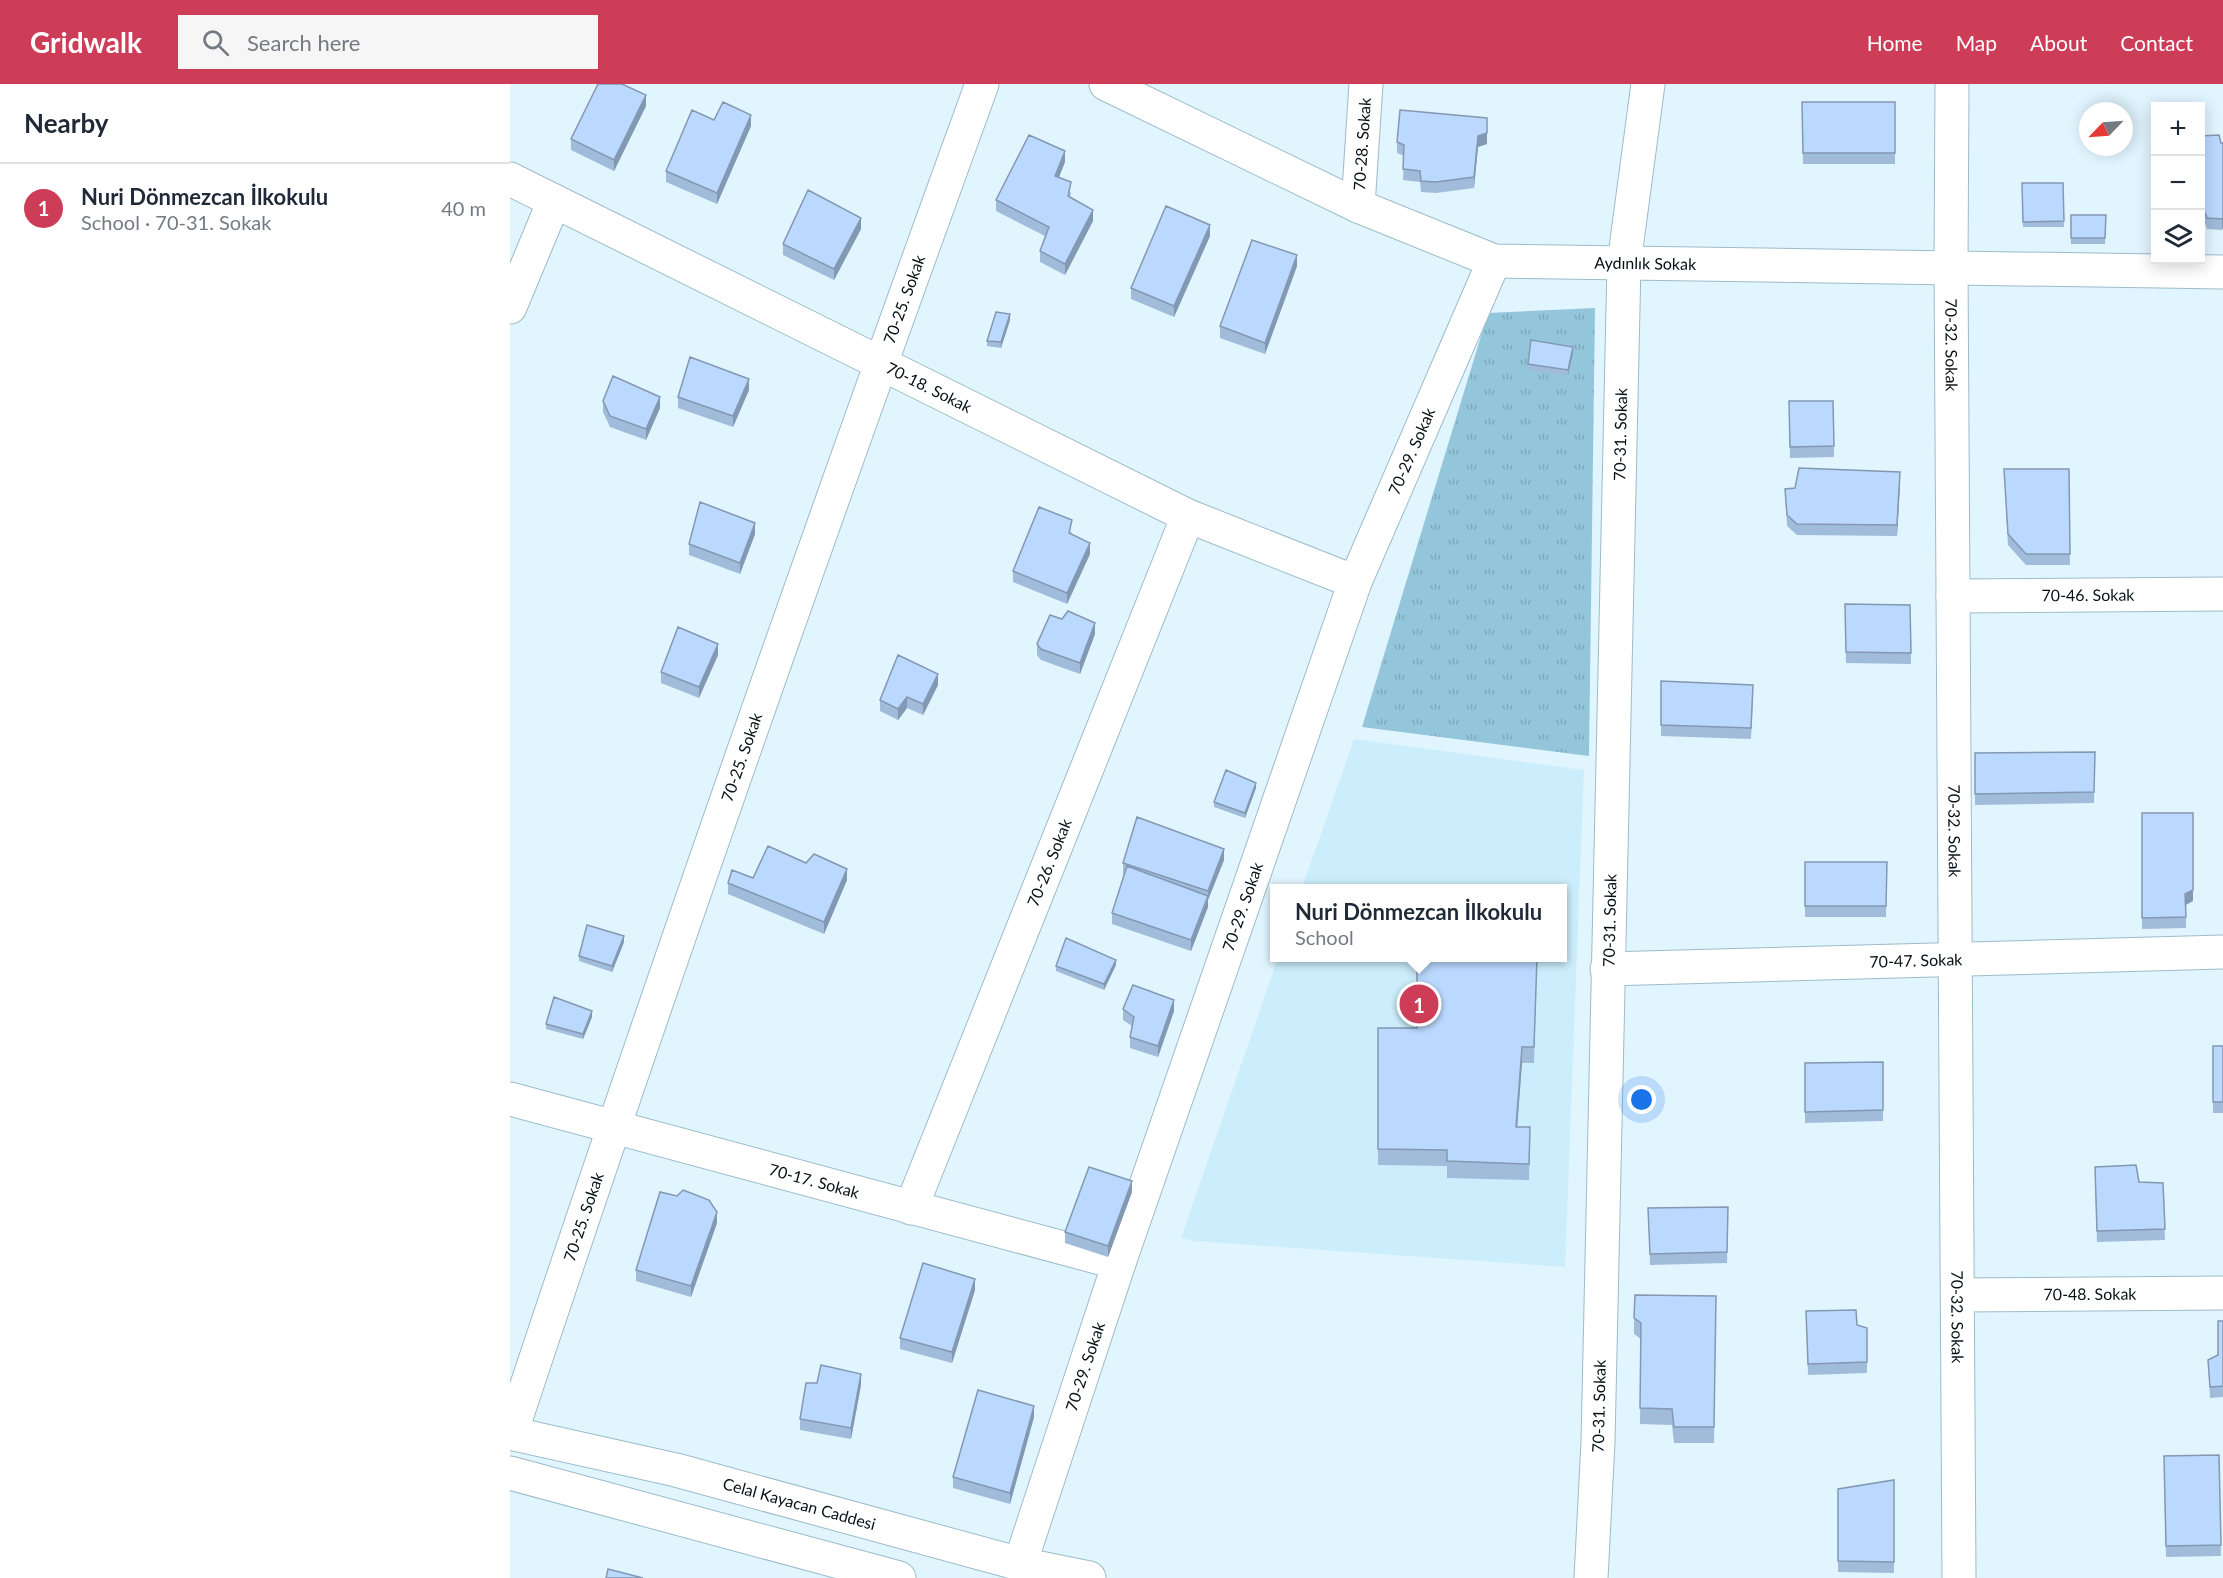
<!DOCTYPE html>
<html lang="en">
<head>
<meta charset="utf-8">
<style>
  :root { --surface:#fff; --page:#f6f6f7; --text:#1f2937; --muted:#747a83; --line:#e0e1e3; --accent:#cd3d58 }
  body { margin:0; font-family:Lato,sans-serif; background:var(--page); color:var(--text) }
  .controls { position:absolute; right:18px; top:18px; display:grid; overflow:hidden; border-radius:0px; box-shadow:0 3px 15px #0003 }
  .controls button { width:54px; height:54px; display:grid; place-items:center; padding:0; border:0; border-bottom:2px solid var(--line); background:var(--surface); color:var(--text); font:30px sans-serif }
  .compass { position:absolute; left:1569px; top:18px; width:54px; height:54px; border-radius:50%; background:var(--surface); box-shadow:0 3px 15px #0003; rotate:245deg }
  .you { position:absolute; left:1132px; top:1016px; width:21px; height:21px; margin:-15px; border:4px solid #fff; border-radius:50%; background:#1a73e8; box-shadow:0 0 0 9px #1a73e833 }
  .badge { display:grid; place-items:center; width:39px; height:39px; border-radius:50%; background:var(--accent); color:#fff; font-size:20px; font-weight:700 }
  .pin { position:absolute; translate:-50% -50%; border:3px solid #fff; box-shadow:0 2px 6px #0006 }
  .popup { position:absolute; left:760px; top:800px; width:297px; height:78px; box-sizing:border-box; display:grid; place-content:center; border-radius:0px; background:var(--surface); filter:drop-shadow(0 2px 4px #0005); font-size:20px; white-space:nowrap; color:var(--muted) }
  .popup b { font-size:22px; color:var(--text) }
  .popup::after { content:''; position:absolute; left:50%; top:100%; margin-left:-12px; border:12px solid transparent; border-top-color:var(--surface) }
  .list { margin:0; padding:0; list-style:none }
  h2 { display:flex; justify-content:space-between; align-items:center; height:78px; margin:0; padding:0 24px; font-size:26px }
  h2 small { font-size:20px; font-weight:400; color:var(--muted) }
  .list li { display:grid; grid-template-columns:39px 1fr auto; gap:18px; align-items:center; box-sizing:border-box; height:90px; padding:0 24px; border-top:2px solid var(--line) }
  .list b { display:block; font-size:22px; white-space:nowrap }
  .list p { margin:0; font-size:20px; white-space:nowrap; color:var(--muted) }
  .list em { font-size:20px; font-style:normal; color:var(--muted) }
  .icon { flex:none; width:33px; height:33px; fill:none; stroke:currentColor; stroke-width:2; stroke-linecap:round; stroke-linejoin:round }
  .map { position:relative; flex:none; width:1713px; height:1494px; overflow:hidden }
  header { display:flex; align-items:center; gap:36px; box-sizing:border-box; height:84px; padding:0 30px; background:var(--accent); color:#fff }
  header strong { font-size:28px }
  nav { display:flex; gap:33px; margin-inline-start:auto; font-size:21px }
  .search { width:420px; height:54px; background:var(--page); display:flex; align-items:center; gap:15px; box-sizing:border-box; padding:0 21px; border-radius:0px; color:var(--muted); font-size:22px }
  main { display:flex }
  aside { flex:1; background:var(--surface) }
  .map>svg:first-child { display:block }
  .built { fill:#cceefc }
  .park { fill:url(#park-tufts) }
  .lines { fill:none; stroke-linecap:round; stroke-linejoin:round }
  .street-casing { stroke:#9cbcca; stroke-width:35 }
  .secondary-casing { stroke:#9cbcca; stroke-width:35 }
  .street { stroke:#fff; stroke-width:33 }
  .secondary { stroke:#fff; stroke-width:33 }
  .wall { fill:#a1bbdb }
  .shaded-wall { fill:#8398b2 }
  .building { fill:#bbd9ff; stroke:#8398b2; stroke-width:1.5 }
  .labels { text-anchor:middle; stroke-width:6; stroke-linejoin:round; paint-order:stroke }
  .street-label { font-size:16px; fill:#061116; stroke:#fff }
</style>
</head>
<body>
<header>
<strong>Gridwalk</strong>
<div class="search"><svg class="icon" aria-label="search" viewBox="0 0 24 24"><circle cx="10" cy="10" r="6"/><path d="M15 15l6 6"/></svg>Search here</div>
<nav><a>Home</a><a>Map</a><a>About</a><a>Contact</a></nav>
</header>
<main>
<aside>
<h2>Nearby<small></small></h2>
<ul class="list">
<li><span class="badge">1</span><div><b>Nuri Dönmezcan İlkokulu</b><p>School · 70-31. Sokak</p></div><em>40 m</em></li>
</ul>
</aside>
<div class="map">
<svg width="1713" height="1494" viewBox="0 0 1713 1494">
  <defs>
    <pattern id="park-tufts" width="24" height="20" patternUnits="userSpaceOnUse" patternTransform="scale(1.5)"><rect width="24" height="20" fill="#94c6db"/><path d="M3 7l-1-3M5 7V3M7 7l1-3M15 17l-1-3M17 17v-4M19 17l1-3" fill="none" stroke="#7ea9bb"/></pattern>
  </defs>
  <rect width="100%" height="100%" fill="#e1f5fe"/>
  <!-- built -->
  <path class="built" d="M844,655L1074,686L1055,1183L684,1157L671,1154L768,874H1053V804H792Z"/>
  <!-- park -->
  <path class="park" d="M1085,224L1079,672L852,643L978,229Z"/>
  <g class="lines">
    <defs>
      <g id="street">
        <path id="s1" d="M596,0L848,122L984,177L1713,188"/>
        <path id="s2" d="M1442,0L1441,183L1449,1494"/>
        <path id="s3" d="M0,95L678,432L845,498"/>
        <path id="s4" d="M848,122L856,0"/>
        <path d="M0,223L44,117"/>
        <path id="s5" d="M1443,512L1713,510"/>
        <path id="s6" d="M1097,885L1713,868"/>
        <path id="s7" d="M0,1015L609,1179"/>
        <path id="s8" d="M401,1124L678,432"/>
        <path id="s9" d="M1448,1211L1713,1209"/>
        <path id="s10" d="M1,1349C151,897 309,448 472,0"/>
        <path id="s11" d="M510,1480L609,1179L845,498L984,177"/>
        <path id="s12" d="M1081,1494L1088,1358L1114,179L1138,0"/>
      </g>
      <g id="secondary">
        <path id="s13" d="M0,1349L166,1386L510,1480L579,1494"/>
        <path d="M0,1389L389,1494"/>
      </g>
    </defs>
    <!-- street casing -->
    <use href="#street" class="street-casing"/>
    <!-- secondary casing -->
    <use href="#secondary" class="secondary-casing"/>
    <!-- street -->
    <use href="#street" class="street"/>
    <!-- secondary -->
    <use href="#secondary" class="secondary"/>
  </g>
  <!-- wall -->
  <path class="wall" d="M1292,18H1385V80H1293Z
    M136,22L104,87L61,66V55Z
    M204,36L241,42L207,120L156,98V87Z
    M1690,52L1713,59L1712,146L1697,145L1694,137H1690Z
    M887,58L977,60L968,63L964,104L926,109L911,108L910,98L893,96L894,72L887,69Z
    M555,78L549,93L561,109L560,113L583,137L555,191L530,178V167L535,152L486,127V116Z
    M1512,99H1553L1554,143H1513Z
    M1561,131H1596L1595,160H1561Z
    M351,145L324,196L273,171V160Z
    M700,152L664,233L621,215V204Z
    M787,182L755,270L710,254V242Z
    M500,236L491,264L477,262V257Z
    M1063,269L1058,291L1018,286V280Z
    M239,306L223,343L168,324V313Z
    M93,317L150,324L136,356L100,343L93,328Z
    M1279,317H1323L1324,373L1280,374Z
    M1494,385H1559L1560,481H1516L1498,461Z
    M1390,399L1387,452L1287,451L1277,442L1275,405Z
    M562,447L561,450L580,470L557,520L503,498V487Z
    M245,450L230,490L179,471V460Z
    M1335,520L1400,521L1401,580L1336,579Z
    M585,550L570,590L531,576L527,571V560Z
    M208,571L189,614L151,599V588Z
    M1151,597L1243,612L1241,655L1151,652Z
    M428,601L413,631L397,624L388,636L370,627V616Z
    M1585,668L1584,719L1465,721V669Z
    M746,704L735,734L704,723V718Z
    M1632,729L1683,817L1676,821V844L1632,845Z
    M714,776L698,816V823L681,867L602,840V829L615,791L613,790V779Z
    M1295,778H1377L1376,833H1295Z
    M243,794L337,796L314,850L218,810V799Z
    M114,858L102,888L69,877V872Z
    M1027,873L1024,979H1012L1007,1043L1020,1060L1019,1096L937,1094V1082L868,1081V944H907Z
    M606,881L594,906L546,887V882Z
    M613,925L664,927L648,973L620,964V953L622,942L613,936Z
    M82,933L73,955L36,945V940Z
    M1703,962H1713V1029H1703Z
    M1373,978V1037L1295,1039V979Z
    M1585,1094L1629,1098L1653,1099L1655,1156L1587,1158Z
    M622,1108L598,1173L555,1159V1148Z
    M1218,1123L1217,1179L1140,1181L1138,1124Z
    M207,1139L181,1213L126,1197V1186Z
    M465,1206L442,1279L390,1265V1254Z
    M1206,1212L1204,1359H1164L1162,1341L1130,1340L1131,1255L1124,1250V1234Z
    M1296,1227L1357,1244V1289L1298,1291Z
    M1713,1237V1313L1700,1314L1698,1276L1708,1271Z
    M351,1301L341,1355L290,1346V1335Z
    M524,1333L500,1420L443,1404V1393Z
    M1709,1371L1711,1472L1656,1473L1654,1383Z
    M1384,1396V1489L1328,1488V1405Z"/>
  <!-- shaded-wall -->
  <path class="shaded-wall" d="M136,11V22L104,87V76Z
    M241,31V42L207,120V109Z
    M977,34V60L968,63L964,104V93L968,52Z
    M555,67V78L545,103V92Z
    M583,126V137L555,191V180Z
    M1713,133V144L1712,146V135Z
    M351,134V145L324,196V185Z
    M700,141V152L664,233V222Z
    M787,171V182L755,270V259Z
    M500,230V236L491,264V258Z
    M1063,263V269L1058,291V286Z
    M239,295V306L223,343V332Z
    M150,313V324L136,356V345Z
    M1390,388V399L1387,452V441Z
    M245,439V450L230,490V479Z
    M580,459V470L557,520V509Z
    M585,539V550L570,590V579Z
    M208,560V571L189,614V603Z
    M428,590V601L413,631V620Z
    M397,613V624L388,636V625Z
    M746,699V704L735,734V729Z
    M714,765V776L698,816V823L681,867V856L698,814V807Z
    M337,785V796L314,850V838Z
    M1683,806V817L1675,821V810Z
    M114,852V858L102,888V882Z
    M606,876V881L594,906V900Z
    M664,916V927L648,973V962Z
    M82,927V933L73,955V950Z
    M1012,963V979L1006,1059V1043Z
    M622,1097V1108L598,1173V1162Z
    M207,1128V1139L181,1213V1202Z
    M465,1195V1206L442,1279V1268Z
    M351,1290V1301L341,1355V1344Z
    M524,1322V1333L500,1420V1409Z"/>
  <!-- building -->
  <path class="building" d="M88,0H112L136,11L104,76L61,55Z
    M213,18L241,31L207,109L156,87L182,26L204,36Z
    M1292,18H1385V69H1293Z
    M890,26L977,34V49L968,52L964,93L926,98L911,97L910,87L893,85L894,61L887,58Z
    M519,51L555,67L545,92L561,98L558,112L583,126L555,180L530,167L539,143L486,116Z
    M1709,51L1711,59H1713V133L1712,135L1697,134L1694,126H1690V52Z
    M1512,99H1553L1554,137L1513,138Z
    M298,106L351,134L324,185L273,160Z
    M656,122L700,141L664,222L621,204Z
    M1561,131H1596L1595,154H1561Z
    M742,156L787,171L755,259L710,242Z
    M486,228L500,230L491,258L477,257Z
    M1021,256L1063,263L1058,286L1018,280Z
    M180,273L239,295L223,332L168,313Z
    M103,292L150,313L136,345L100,332L93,317Z
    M1279,317H1323L1324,362L1280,363Z
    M1289,384L1390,388L1387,441L1287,440L1277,431L1275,405L1285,404Z
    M1494,385H1559L1560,470H1516L1498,450Z
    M190,418L245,439L230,479L179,460Z
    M529,423L562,436L559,449L580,459L557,509L503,487Z
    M1335,520L1400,521L1401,569L1336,568Z
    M558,527L585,539L570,579L531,565L527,560L540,531L552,535Z
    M168,543L208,560L189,603L151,588Z
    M388,571L428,590L413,620L397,613L388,625L370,616Z
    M1151,597L1243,601L1241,644L1151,641Z
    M1585,668L1584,708L1465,710V669Z
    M716,686L746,699L735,729L704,718Z
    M1632,729H1683V806L1675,810L1676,833L1632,834Z
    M627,733L714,765L698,807L613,779Z
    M258,762L296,779L304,770L337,785L314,838L218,799L222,786L243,794Z
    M1295,778H1377L1376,822H1295Z
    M617,782L698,812L681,856L602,829Z
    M77,841L114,852L102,882L69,872Z
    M556,854L606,876L594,900L546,882Z
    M907,873H1027L1024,963H1012L1006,1043H1020L1019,1080L937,1077V1066L868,1065V944H907Z
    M623,901L664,916L648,962L620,953L624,933L613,925Z
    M44,913L82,927L73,950L36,940Z
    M1703,962H1713V1018H1703Z
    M1373,978V1026L1295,1028V979Z
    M1626,1081L1629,1098L1653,1099L1655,1145L1587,1147L1585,1083Z
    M579,1083L622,1097L598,1162L555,1148Z
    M173,1106L199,1116L207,1128L181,1202L126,1186L150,1108L167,1112Z
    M1218,1123L1217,1168L1140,1170L1138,1124Z
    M413,1179L465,1195L442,1268L390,1254Z
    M1125,1211L1206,1212L1204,1343H1164L1162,1325L1130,1324L1131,1239L1124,1234Z
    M1346,1226L1347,1241L1357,1244V1278L1298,1280L1296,1227Z
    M1708,1237H1713V1302L1700,1303L1698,1276L1708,1271Z
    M311,1281L351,1290L341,1344L290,1335L296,1299H307Z
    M468,1306L524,1322L500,1409L443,1393Z
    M1709,1371L1711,1461L1656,1462L1654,1372Z
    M1384,1396V1478L1328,1477V1405Z
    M98,1485L133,1494H96Z"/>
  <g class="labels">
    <!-- street labels -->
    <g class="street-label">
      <text dy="6" stroke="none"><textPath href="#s4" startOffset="62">70-28. Sokak</textPath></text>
      <text dy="6" stroke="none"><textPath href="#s1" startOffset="578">Aydınlık Sokak</textPath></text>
      <text dy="6" stroke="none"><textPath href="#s10" startOffset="1200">70-25. Sokak</textPath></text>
      <text dy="6" stroke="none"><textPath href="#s2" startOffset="261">70-32. Sokak</textPath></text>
      <text dy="6" stroke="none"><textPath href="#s3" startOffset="468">70-18. Sokak</textPath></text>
      <text dy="6" stroke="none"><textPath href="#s12" startOffset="1144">70-31. Sokak</textPath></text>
      <text dy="6" stroke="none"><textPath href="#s11" startOffset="1180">70-29. Sokak</textPath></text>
      <text dy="6" stroke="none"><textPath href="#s5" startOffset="135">70-46. Sokak</textPath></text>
      <text dy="6" stroke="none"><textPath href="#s10" startOffset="714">70-25. Sokak</textPath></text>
      <text dy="6" stroke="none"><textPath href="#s2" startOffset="747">70-32. Sokak</textPath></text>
      <text dy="6" stroke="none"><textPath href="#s8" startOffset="372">70-26. Sokak</textPath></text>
      <text dy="6" stroke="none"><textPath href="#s11" startOffset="694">70-29. Sokak</textPath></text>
      <text dy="6" stroke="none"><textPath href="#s12" startOffset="658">70-31. Sokak</textPath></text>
      <text dy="6" stroke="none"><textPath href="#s6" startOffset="309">70-47. Sokak</textPath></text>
      <text dy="6" stroke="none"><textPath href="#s7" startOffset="315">70-17. Sokak</textPath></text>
      <text dy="6" stroke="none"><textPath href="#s10" startOffset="228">70-25. Sokak</textPath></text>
      <text dy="6" stroke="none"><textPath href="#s9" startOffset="132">70-48. Sokak</textPath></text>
      <text dy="6" stroke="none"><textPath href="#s2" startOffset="1233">70-32. Sokak</textPath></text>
      <text dy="6" stroke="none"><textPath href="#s11" startOffset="208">70-29. Sokak</textPath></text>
      <text dy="6" stroke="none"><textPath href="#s12" startOffset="172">70-31. Sokak</textPath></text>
      <text dy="6" stroke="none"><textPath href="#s13" startOffset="298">Celal Kayacan Caddesi</textPath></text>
    </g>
  </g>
</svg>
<div class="controls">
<button>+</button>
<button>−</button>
<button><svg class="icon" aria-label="layers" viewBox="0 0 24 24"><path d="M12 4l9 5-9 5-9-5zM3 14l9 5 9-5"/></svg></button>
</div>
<svg class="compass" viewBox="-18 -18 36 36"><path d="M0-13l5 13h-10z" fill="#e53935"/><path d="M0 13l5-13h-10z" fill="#747a83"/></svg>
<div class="you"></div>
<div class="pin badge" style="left:909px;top:920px">1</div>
<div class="popup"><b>Nuri Dönmezcan İlkokulu</b>School</div>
</div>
</main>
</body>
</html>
